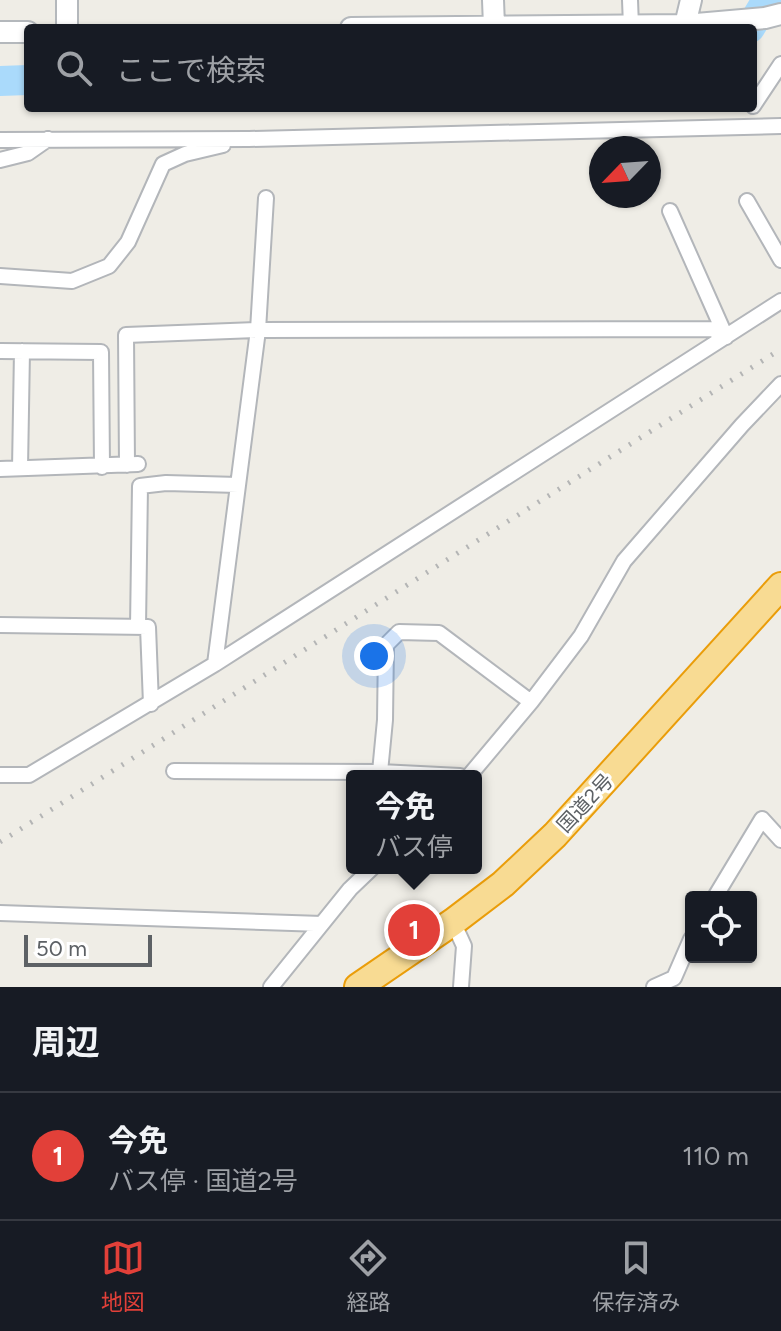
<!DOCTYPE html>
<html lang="ja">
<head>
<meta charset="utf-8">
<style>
  :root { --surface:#171b24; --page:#242831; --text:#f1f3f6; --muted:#9ea1a6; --line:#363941; --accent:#e24039 }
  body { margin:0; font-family:Figtree,"Noto Sans JP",sans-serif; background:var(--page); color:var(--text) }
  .controls { position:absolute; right:24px; bottom:24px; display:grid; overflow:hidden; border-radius:8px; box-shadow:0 2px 6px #0004 }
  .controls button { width:72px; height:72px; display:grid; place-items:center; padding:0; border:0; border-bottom:2px solid var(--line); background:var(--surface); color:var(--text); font:40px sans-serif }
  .compass { position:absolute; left:589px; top:136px; width:72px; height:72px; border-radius:50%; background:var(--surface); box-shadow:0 2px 6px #0004; rotate:245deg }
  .scale { position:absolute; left:24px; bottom:20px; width:128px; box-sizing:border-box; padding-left:8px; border:4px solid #5d6165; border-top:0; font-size:22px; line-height:28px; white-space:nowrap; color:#5d6165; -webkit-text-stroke:6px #fff; paint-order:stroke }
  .you { position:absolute; left:374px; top:656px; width:28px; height:28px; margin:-20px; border:6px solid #fff; border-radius:50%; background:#1a73e8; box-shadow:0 0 0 12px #1a73e833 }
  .badge { display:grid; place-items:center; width:52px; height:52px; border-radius:50%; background:var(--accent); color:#fff; font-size:26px; font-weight:700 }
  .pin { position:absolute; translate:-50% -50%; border:4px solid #fff; box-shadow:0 2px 8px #0006 }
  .popup { position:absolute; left:346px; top:770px; width:136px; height:104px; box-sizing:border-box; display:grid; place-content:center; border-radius:8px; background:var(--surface); filter:drop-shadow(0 2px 6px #0005); font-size:26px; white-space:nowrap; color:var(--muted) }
  .popup b { font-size:30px; color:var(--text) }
  .popup::after { content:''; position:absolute; left:50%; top:100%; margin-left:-16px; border:16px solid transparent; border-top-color:var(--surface) }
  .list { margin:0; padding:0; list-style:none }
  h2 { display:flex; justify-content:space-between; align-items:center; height:104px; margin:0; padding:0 32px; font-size:34px }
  h2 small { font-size:26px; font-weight:400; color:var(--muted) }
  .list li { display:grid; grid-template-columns:52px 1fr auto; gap:24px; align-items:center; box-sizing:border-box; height:128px; padding:0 32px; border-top:2px solid var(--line) }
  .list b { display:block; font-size:30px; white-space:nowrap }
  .list p { margin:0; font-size:26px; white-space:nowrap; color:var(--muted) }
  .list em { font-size:26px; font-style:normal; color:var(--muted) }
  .icon { flex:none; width:44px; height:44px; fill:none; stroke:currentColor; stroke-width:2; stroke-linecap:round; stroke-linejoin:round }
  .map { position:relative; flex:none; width:781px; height:987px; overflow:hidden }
  .search { position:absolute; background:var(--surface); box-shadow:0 2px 6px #0004; left:24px; right:24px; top:24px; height:88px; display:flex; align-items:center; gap:20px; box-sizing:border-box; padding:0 28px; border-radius:8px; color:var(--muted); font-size:30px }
  .sheet { height:232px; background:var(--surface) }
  nav { display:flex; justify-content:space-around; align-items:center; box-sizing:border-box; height:112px; border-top:2px solid var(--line); background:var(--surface); font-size:22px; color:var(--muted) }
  nav a { display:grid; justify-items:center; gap:4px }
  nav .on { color:var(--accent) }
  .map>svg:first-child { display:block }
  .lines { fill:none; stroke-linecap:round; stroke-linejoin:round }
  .river { stroke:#aadafb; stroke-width:30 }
  .street-casing { stroke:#b3b6ba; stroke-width:18 }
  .secondary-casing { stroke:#b4b8bc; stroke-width:24 }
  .highway-casing { stroke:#ea9d0a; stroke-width:30 }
  .street { stroke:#fff; stroke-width:14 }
  .secondary { stroke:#fff; stroke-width:20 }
  .highway { stroke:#f8db93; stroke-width:26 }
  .rail { stroke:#b4b5b5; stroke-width:5; stroke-dasharray:2 10; stroke-linecap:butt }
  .labels { text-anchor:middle; stroke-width:6; stroke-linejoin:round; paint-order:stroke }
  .street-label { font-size:20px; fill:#5d6165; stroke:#fff }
</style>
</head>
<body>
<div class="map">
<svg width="781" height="987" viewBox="0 0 781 987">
  <rect width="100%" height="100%" fill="#efede6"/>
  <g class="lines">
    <!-- river -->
    <path class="river" d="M750,28L767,0
      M0,81L28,80"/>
    <defs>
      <path id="street" d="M630,0L631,26
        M753,106L781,64
        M0,140L249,139L781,126
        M0,160L28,153L48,139
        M747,201L781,260
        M670,211L726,337
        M0,276L72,281L109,266L128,242L163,164L185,154L223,145
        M0,351L101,352L102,467
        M127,465L126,335L258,330L712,329L726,337
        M20,468L22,351
        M0,469L138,464
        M0,625L148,627L151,704
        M138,627L140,486L166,483L238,485
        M215,664L258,330L266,198
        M174,771L380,772L460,776
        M380,772L385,720L386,645L399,632L439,633L531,702
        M0,775H29L215,664L781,301
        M469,776L531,702L581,636L624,561L742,425L781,384
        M715,897L762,819L781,840
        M0,913L322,924
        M453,922L464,946L461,987
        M271,987L350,889L372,868
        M654,987L674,978L691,939"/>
      <path id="secondary" d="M67,0V28
        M493,0L494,26
        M685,25L691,0
        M351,28L685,25L765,18L781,14
        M0,32H28"/>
      <path id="highway" d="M358,987L453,922L503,884L555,835L781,586"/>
    </defs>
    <!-- street casing -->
    <use href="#street" class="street-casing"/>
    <!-- secondary casing -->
    <use href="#secondary" class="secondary-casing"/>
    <!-- highway casing -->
    <use href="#highway" class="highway-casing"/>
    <!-- street -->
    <use href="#street" class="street"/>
    <!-- secondary -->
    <use href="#secondary" class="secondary"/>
    <!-- highway -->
    <use href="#highway" class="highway"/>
    <!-- rail -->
    <path class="rail" d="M0,842L781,349"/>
  </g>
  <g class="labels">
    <!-- street labels -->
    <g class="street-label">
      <text transform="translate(585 803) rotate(-47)" y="7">国道2号</text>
    </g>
  </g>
</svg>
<div class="controls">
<button><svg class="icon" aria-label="locate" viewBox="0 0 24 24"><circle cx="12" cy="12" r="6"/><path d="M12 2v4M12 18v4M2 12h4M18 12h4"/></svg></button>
</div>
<svg class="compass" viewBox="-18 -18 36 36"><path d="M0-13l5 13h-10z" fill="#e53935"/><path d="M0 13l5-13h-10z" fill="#9ea1a6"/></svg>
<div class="scale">50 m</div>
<div class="you"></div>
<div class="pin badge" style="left:414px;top:930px">1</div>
<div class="popup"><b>今免</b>バス停</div>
<div class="search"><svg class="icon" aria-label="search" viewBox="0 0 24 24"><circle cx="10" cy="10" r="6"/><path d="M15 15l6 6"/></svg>ここで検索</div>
</div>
<section class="sheet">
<h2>周辺<small></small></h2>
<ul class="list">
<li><span class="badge">1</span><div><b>今免</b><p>バス停 · 国道2号</p></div><em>110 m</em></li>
</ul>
</section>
<nav>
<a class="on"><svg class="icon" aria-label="map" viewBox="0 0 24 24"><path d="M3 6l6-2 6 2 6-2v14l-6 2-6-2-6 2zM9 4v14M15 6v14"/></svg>地図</a>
<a><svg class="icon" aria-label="directions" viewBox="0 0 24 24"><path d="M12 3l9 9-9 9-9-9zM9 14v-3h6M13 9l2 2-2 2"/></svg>経路</a>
<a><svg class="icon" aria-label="saved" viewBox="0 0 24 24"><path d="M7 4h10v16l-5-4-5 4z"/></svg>保存済み</a>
</nav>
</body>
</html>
